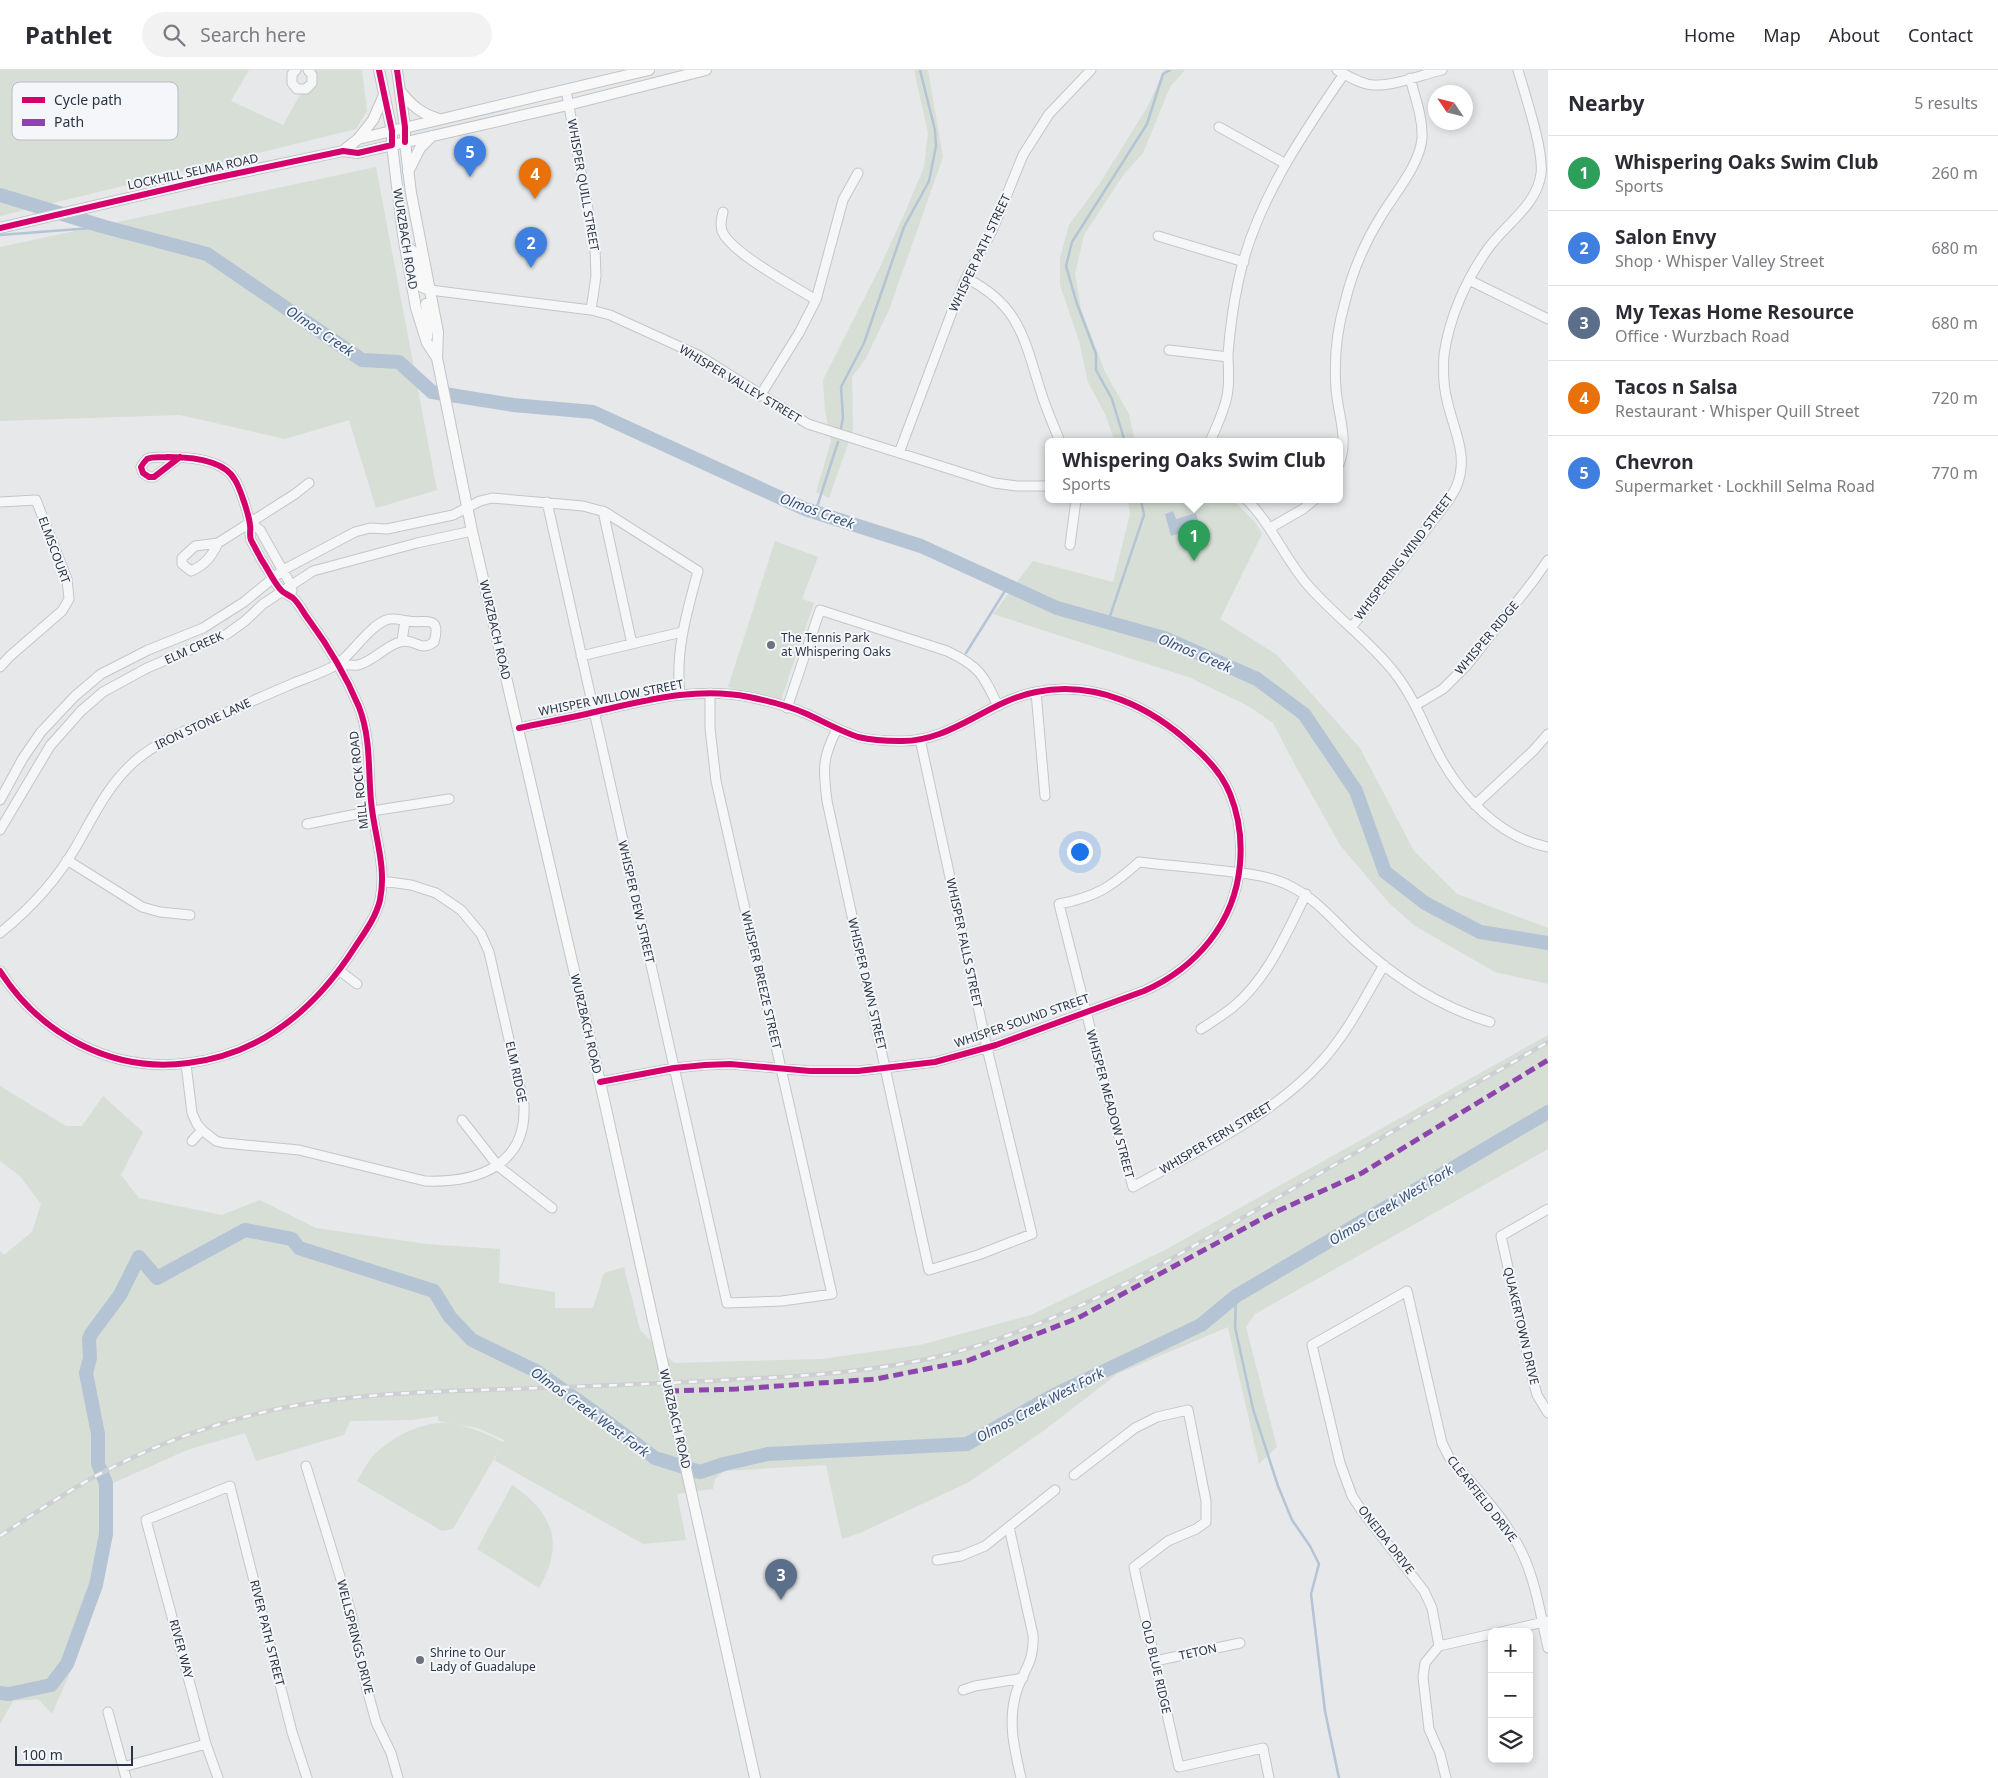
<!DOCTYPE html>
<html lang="en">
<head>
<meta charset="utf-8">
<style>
  :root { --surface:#fff; --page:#f2f2f3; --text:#2b2b33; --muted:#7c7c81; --line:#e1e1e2; --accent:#0b8043 }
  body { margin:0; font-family:"Noto Sans",sans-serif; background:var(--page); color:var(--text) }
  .controls { position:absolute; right:15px; bottom:15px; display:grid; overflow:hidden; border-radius:8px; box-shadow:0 2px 8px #0003 }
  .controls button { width:45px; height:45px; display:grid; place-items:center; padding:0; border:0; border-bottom:1px solid var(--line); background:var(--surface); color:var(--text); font:25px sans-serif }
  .compass { position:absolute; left:1428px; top:15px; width:45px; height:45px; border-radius:50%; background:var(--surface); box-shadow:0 2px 8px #0003; rotate:305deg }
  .scale { position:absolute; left:15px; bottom:12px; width:118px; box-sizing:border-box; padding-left:5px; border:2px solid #2b3445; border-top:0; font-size:14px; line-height:18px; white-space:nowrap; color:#2b3445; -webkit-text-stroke:4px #f4f6f9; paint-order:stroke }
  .you { position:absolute; left:1079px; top:781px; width:18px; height:18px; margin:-12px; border:4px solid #fff; border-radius:50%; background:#1a73e8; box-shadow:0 0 0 8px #1a73e833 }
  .badge { display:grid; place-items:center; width:32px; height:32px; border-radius:50%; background:var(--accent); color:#fff; font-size:16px; font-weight:700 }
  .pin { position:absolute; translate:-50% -41px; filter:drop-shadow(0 1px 2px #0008) }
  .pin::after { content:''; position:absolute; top:26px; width:18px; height:15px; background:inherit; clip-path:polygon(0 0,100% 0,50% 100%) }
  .popup { position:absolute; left:1045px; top:368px; width:298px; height:65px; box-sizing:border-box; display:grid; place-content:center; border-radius:8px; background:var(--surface); filter:drop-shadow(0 1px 4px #0005); font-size:16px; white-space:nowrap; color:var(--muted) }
  .popup b { font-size:19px; color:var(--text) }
  .popup::after { content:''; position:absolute; left:50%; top:100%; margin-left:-10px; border:10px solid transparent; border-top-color:var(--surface) }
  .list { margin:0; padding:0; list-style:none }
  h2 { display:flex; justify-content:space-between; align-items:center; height:65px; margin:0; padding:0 20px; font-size:21px }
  h2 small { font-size:16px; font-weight:400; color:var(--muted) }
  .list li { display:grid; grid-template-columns:32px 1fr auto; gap:15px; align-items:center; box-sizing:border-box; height:75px; padding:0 20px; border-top:1px solid var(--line) }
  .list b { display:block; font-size:19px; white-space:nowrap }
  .list p { margin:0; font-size:16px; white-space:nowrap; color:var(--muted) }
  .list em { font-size:16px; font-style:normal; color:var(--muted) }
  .icon { flex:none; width:28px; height:28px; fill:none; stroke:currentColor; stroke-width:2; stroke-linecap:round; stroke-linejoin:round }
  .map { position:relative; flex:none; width:1548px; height:1708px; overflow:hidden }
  header { display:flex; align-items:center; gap:30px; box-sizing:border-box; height:70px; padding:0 25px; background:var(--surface); border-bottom:1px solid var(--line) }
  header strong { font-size:24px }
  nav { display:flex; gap:28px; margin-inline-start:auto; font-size:18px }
  .search { width:350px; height:45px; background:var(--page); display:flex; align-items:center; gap:12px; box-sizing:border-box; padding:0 18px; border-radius:28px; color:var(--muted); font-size:19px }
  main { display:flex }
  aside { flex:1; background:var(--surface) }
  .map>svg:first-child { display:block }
  .green { fill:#d6ded6 }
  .water { fill:#b4c4d5 }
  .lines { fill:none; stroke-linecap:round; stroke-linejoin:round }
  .stream { stroke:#b4c4d5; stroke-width:2.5 }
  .river { stroke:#b4c4d5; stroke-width:14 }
  .minor-casing { stroke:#c4c6c8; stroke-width:11 }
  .major-casing { stroke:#c2c5c8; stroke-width:12 }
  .minor { stroke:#f5f6f7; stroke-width:9 }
  .major { stroke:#f8f8f8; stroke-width:10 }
  .rail-casing { stroke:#cecfd2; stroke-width:4.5 }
  .rail { stroke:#f4f6f9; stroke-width:2.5; stroke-dasharray:8; stroke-linecap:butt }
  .quiet { stroke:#8e44ad; stroke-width:5; stroke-dasharray:10 5; stroke-linecap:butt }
  .cycleway-casing { stroke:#f4f6f9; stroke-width:9 }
  .cycleway { stroke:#d6006c; stroke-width:6 }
  .poi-dot { fill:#6c737f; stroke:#f4f6f9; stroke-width:2 }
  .labels { text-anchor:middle; stroke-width:4; stroke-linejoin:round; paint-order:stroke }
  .street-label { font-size:12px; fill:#2b3445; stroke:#f4f6f9 }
  .poi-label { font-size:12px; fill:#2b3445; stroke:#f4f6f9; text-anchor:start }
  .water-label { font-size:14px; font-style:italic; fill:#34527a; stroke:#f4f6f9 }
  .key { fill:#f4f6f9; stroke:#b8bcc3; stroke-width:1 }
  .key-label { font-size:14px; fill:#2b3445 }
</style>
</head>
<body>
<header>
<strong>Pathlet</strong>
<div class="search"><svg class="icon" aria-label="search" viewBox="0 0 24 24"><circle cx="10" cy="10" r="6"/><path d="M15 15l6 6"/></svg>Search here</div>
<nav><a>Home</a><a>Map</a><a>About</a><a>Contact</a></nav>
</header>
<main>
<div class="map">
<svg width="1548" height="1708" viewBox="0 0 1548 1708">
  <rect width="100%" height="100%" fill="#e6e8ea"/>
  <!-- green -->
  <path class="green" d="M0,0H249L231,31L283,55L314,0H362L367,41L356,59L0,146Z
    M914,0H928L943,87L889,240L865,290L852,307L853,360L829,428L816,422L831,371L825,340L823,310L880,197L906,140L924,97L928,63Z
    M1164,0H1185L1170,17L1143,83L1124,104L1084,165L1075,204L1081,239L1105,302L1129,344L1135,372H1115L1105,344L1088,312L1079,271L1060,215V188L1069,155L1100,113L1148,36Z
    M376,97L437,420L376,438L349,350L285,369L180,345L0,351V177Z
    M1128,430H1233L1255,452L1262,464L1220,549L1277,585L1360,678L1414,781L1457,824L1548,858V914L1495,902L1415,856L1388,832L1340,775L1295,695L1273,653L1250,637L1191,608L993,544L1033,491L1113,512L1130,444Z
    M775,471L818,487L802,529L814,533L781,630L728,617Z
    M1548,965V1079L1255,1244L1246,1257L1277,1377L1259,1394L1228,1257L1117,1304L1046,1359L969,1412L860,1463L842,1469L826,1395L724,1401L715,1409L713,1419L677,1424L686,1470L643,1474L494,1390L501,1377L453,1459L442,1461L357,1411C361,1404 365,1397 369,1391C385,1370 421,1351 448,1353C467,1355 486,1364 503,1372L504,1370L478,1358L438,1351V1346L412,1350L350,1351L344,1365L256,1391L245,1363L187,1380L111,1414C108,1435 110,1456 108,1476C100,1536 76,1590 52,1644L38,1629L13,1631L0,1654V1181L4,1185L32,1162L41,1134L20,1106L0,1091V1016L66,1056H82L103,1026L143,1062L121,1105L139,1128L222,1145L260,1130L316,1158L426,1174L500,1179L499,1213L555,1222V1238H593L604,1203L624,1197L640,1260L674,1293L822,1289L920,1275L1031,1245L1165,1180Z
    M512,1415C553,1442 565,1474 539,1518L477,1479Z"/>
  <!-- water -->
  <path class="water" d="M1173,441L1176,449L1196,443L1200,457L1171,466L1165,444Z"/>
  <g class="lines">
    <!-- stream -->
    <path class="stream" d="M0,165L105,157
      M841,358L843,348L841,317L864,273L904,157L929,111L936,76L935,60L920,0
      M1125,372L1112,329L1096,300V284L1077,234L1066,196L1072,172L1147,54L1163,4L1170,0
      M815,443L838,372
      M1108,552L1144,445L1141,430
      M966,583L1008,516
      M1236,1226L1235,1257L1253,1339L1278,1416L1292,1450L1310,1476L1319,1494L1311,1524L1325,1641L1339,1708"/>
    <!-- river -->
    <path class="river" d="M0,125L105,157L207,184L362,290L399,292L432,322L513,335L593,342L805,439L921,476L1057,538L1164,568L1257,609L1304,644L1356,721L1385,802L1425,833L1480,862L1548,873
      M0,1623L9,1624L51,1615L67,1594L96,1515L106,1464V1413L98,1394V1364L86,1303L90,1288L89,1269L91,1264L120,1225L139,1187L157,1208L245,1160L292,1169L299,1178L434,1221L450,1247L472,1270L536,1301L594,1342L655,1388L700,1402L724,1394L768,1384L967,1374L1054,1325L1201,1255L1236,1226L1548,1042"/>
    <defs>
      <path id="minor" d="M296,0L292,4V13L297,19H306L312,13V5L308,0
        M1337,0C1348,6 1360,14 1373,15C1395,16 1420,5 1442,0
        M566,20L595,178L596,206L591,240
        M1219,57L1286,94
        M723,142C721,149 720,154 722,161C731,183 794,216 816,230
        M1158,166L1244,192
        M966,208C1020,235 1024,269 1041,322C1046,339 1054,356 1060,372
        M1469,210L1548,249
        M430,220L591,240L610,245L698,285L808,354L994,413L1017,416H1049
        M1169,280L1228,287
        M760,326L799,263L816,230L843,130L858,103
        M1210,372C1216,357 1224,342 1227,326C1230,313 1228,298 1228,284C1230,260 1233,236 1238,213C1253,137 1301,66 1344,4
        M899,383L953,239L966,208L992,161L1023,85L1049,44L1091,0
        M1339,394C1349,369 1338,345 1336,319C1334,291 1337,259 1345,232C1352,203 1364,174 1380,148C1394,124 1420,95 1422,68C1423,48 1415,27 1410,8
        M1247,430C1271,454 1284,487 1306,513C1333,545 1368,569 1394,602C1414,627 1424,656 1439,685C1461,726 1500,768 1548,777
        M0,432L36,430L67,509L69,529L62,541L10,586L0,597
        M547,432L727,1233L782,1231L832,1224L716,711L710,658V623
        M603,441L632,574
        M250,452L260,460L291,515L292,521
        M1270,458L1303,439L1314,430
        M218,473C212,486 205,495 191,501L182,494V488L195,476L218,473L295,424L309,413
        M1070,475L1076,430
        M1351,558L1448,431C1451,426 1455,421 1457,415C1469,385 1453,359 1447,330C1443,315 1443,300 1444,285C1449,248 1466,210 1487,180C1505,154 1536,137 1541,104C1544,80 1525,25 1518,0
        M402,571L405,551
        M581,586L682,562
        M1036,622L1045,726
        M1416,635L1443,619L1467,595L1534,510L1548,490
        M787,638L820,540L947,581C979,596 983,604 998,636
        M519,658C547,652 575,647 603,640C652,629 699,617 749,627C769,631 789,636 807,644C824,652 840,661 858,667C871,670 885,671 899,671C950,673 988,631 1036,622C1096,610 1151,637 1193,676C1208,689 1223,706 1230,724C1239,746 1242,771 1240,794C1235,853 1196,898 1144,921L996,975L935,992L858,1001H810L730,994L705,995L674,998L600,1012
        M837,659C822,688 823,699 827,731L929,1200L978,1185L1032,1164L987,978L920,669
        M0,730L23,688L41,662L75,626L101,604L148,580L203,558L244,532L283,500L355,462L370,458L387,459L453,445L480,431L492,428L583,436L605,442L698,501C687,542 675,581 680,624
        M1475,735L1533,681L1548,664
        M307,754L372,741L449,729
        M0,760L50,676L81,641L103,622L147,598L227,564L245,551L263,534L313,501L417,473L472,461
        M67,790L142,837L160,842L190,845
        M0,863C30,839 58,808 77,775C94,745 108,715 135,691C157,672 184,661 210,650C238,637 266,625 294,613C306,608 328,601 339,593C354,581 369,557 386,550C393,547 401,550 408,551C425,554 442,544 434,572C420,583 414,567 400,572C385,576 374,591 358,595C352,596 344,594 338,594
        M1384,895C1364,929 1348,962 1322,991C1273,1046 1196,1081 1133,1117L1105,1017L1059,834C1096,827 1111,817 1139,792C1165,795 1190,797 1215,800C1241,803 1268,804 1292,817C1317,830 1332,849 1352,868C1392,906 1437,936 1490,952
        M0,901C41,965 112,1003 188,993C263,984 316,938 355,877C365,862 376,847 380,830C387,796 374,765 371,731C368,699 371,668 359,637C346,606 329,577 309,550C304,544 300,535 294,529C290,525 284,524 281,520C273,511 268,499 261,489C258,483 254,476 251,470C249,465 251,460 250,455C249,445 240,418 235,410C224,389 189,387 168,387C162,388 153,386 147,389C144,392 143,393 141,397L143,403L149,407H154L180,387
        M340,901L357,914
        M1201,959C1212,952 1223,945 1233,937C1268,908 1286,864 1306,824
        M186,994L192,1043L197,1054L202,1060L216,1071L224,1073L299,1080L425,1111C478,1113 527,1095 524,1035L489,882L481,864L461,840L436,823L411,815L382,811
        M462,1050L498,1096L552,1138
        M192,1071L202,1060
        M1548,1139L1501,1166L1533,1310L1537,1325L1548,1343
        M306,1396L350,1539L367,1619L376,1652L391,1683L398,1708
        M1074,1405L1135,1358L1157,1347L1188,1340L1206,1431V1452L1196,1459L1168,1471L1134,1497L1137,1511L1179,1697L1263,1678L1269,1708
        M1009,1457L1033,1565C1035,1594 1021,1602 1015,1627C1008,1655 1015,1681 1021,1708
        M937,1490L961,1486L985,1476L1055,1420
        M1501,1562L1548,1551
        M1439,1576L1432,1538L1424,1521L1362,1441L1352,1426L1340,1393L1312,1275L1407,1221L1442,1373L1449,1387C1475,1417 1506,1448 1523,1485C1536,1513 1541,1547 1548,1578
        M1439,1576L1425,1593L1423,1607L1429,1659L1440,1684L1446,1708
        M1439,1576L1492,1564
        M1155,1591L1240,1573
        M963,1620L975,1616L1023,1608
        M108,1642L126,1708
        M123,1697L206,1674
        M218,1708L206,1674L146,1450L230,1416L292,1662L307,1708"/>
      <path id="major" d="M379,0L392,61V75L403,165L416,238L427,273L437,288
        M397,0L405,57V72L411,123L438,262L437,288L472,461L600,1012L755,1708
        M401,22C412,36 422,44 439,49
        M358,69L373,50L384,25
        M343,81L358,69L649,0
        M408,102L420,78L432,66
        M0,158L210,109L343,81L358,83L568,35L706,0
        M405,175L415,183L422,217L430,220
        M426,234L429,252L427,267"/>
    </defs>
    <!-- minor casing -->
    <use href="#minor" class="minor-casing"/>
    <!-- major casing -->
    <use href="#major" class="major-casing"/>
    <!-- minor -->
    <use href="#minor" class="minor"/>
    <!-- major -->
    <use href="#major" class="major"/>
    <defs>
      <path id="rail" d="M0,1466C30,1446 60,1426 92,1408C145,1379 202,1357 260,1343C342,1323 427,1322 512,1319C588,1316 664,1314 740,1309C811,1306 881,1301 949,1284C1020,1265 1085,1235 1150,1201L1548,972"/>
    </defs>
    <!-- rail casing -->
    <use href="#rail" class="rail-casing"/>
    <!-- rail -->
    <use href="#rail" class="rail"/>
    <!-- quiet -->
    <path class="quiet" d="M669,1321L737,1319L876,1309L967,1291L1078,1248L1269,1145L1362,1103L1548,990"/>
    <defs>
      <path id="cycleway" d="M397,0L405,57V72
        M0,158L210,109L343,81L358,83L392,75V61L379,0
        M519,658C547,652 575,647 603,640C652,629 699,617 749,627C769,631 789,636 807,644C824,652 840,661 858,667C871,670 885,671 899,671C950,673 988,631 1036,622C1096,610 1151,637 1193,676C1208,689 1223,706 1230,724C1239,746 1242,771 1240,794C1235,853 1196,898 1144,921L996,975L935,992L858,1001H810L730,994L705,995L674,998L600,1012
        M0,901C41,965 112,1003 188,993C263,984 316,938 355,877C365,862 376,847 380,830C387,796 374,765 371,731C368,699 371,668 359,637C346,606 329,577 309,550C304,544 300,535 294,529C290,525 284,524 281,520C273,511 268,499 261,489C258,483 254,476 251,470C249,465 251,460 250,455C249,445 240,418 235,410C224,389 189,387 168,387C162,388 153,386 147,389C144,392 143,393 141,397L143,403L149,407H154L180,387"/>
    </defs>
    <!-- cycleway casing -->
    <use href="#cycleway" class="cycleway-casing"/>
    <!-- cycleway -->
    <use href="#cycleway" class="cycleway"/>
  </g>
  <!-- markers -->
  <g class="poi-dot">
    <circle cx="771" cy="575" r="5"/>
    <circle cx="420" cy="1590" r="5"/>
  </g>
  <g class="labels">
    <!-- street labels -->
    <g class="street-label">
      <text transform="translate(193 102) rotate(-12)" y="4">LOCKHILL SELMA ROAD</text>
      <text transform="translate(583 115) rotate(80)" y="4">WHISPER QUILL STREET</text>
      <text transform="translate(405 169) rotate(81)" y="4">WURZBACH ROAD</text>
      <text transform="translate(980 183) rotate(-65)" y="4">WHISPER PATH STREET</text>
      <text transform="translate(740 314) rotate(31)" y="4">WHISPER VALLEY STREET</text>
      <text transform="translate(54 480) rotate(70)" y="4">ELMSCOURT</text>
      <text transform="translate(1404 487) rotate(-53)" y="4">WHISPERING WIND STREET</text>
      <text transform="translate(495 560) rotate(77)" y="4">WURZBACH ROAD</text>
      <text transform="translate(1487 568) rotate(-50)" y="4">WHISPER RIDGE</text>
      <text transform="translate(194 578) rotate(-24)" y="4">ELM CREEK</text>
      <text transform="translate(611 628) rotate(-11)" y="4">WHISPER WILLOW STREET</text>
      <text transform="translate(203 654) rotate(-25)" y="4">IRON STONE LANE</text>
      <text transform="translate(359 710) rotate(-96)" y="4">MILL ROCK ROAD</text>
      <text transform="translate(636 832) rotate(77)" y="4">WHISPER DEW STREET</text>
      <text transform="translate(964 873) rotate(78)" y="4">WHISPER FALLS STREET</text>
      <text transform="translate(761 910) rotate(77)" y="4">WHISPER BREEZE STREET</text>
      <text transform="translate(867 914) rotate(77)" y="4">WHISPER DAWN STREET</text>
      <text transform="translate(1022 951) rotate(-19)" y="4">WHISPER SOUND STREET</text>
      <text transform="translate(586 954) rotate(77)" y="4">WURZBACH ROAD</text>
      <text transform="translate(516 1002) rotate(78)" y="4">ELM RIDGE</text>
      <text transform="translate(1110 1034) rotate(75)" y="4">WHISPER MEADOW STREET</text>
      <text transform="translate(1216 1068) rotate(-31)" y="4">WHISPER FERN STREET</text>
      <text transform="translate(1521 1256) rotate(77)" y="4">QUAKERTOWN DRIVE</text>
      <text transform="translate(675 1349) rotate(77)" y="4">WURZBACH ROAD</text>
      <text transform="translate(1482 1429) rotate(52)" y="4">CLEARFIELD DRIVE</text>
      <text transform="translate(1386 1470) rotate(52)" y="4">ONEIDA DRIVE</text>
      <text transform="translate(267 1563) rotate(76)" y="4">RIVER PATH STREET</text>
      <text transform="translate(355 1567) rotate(76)" y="4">WELLSPRINGS DRIVE</text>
      <text transform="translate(181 1579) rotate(75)" y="4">RIVER WAY</text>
      <text transform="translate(1198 1582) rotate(-12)" y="4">TETON</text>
      <text transform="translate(1156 1597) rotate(77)" y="4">OLD BLUE RIDGE</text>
    </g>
    <!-- poi labels -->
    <g class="poi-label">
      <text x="781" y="572">The Tennis Park<tspan x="781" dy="14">at Whispering Oaks</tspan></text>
      <text x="430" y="1587">Shrine to Our<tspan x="430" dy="14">Lady of Guadalupe</tspan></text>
    </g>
    <!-- water labels -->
    <g class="water-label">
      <text transform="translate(320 261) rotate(34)" y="5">Olmos Creek</text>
      <text transform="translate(817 441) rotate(20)" y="5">Olmos Creek</text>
      <text transform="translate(1195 583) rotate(23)" y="5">Olmos Creek</text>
      <text transform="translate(1391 1135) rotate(-31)" y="5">Olmos Creek West Fork</text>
      <text transform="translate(1040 1335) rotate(-28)" y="5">Olmos Creek West Fork</text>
      <text transform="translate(590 1342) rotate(36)" y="5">Olmos Creek West Fork</text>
    </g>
  </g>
  <!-- legend -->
  <rect x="12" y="12" width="166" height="58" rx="8" class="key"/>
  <rect x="22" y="27" width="23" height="6" fill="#d6006c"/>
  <rect x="22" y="49" width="23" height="7" fill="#8e44ad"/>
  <g class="key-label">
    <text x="54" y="35">Cycle path</text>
    <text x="54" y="57">Path</text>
  </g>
</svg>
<div class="controls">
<button>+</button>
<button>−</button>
<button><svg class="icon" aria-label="layers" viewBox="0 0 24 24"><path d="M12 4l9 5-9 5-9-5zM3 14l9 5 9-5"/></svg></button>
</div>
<svg class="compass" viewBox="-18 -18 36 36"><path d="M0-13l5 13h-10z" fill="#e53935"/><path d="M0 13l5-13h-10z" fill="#7c7c81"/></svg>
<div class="scale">100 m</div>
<div class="you"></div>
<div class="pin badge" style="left:1194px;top:491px;background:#2e9e5b">1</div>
<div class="popup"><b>Whispering Oaks Swim Club</b>Sports</div>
<div class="pin badge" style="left:531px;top:198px;background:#3f7fe0">2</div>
<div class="pin badge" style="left:781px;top:1530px;background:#5c6f8a">3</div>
<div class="pin badge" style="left:535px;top:129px;background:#e8710a">4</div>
<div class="pin badge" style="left:470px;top:107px;background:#3f7fe0">5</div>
</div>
<aside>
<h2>Nearby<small>5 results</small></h2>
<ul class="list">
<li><span class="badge" style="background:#2e9e5b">1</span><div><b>Whispering Oaks Swim Club</b><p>Sports</p></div><em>260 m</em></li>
<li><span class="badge" style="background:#3f7fe0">2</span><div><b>Salon Envy</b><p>Shop · Whisper Valley Street</p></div><em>680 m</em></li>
<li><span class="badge" style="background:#5c6f8a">3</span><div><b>My Texas Home Resource</b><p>Office · Wurzbach Road</p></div><em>680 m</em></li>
<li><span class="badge" style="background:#e8710a">4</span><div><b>Tacos n Salsa</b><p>Restaurant · Whisper Quill Street</p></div><em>720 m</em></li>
<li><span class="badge" style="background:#3f7fe0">5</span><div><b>Chevron</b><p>Supermarket · Lockhill Selma Road</p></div><em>770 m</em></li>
</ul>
</aside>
</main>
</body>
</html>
